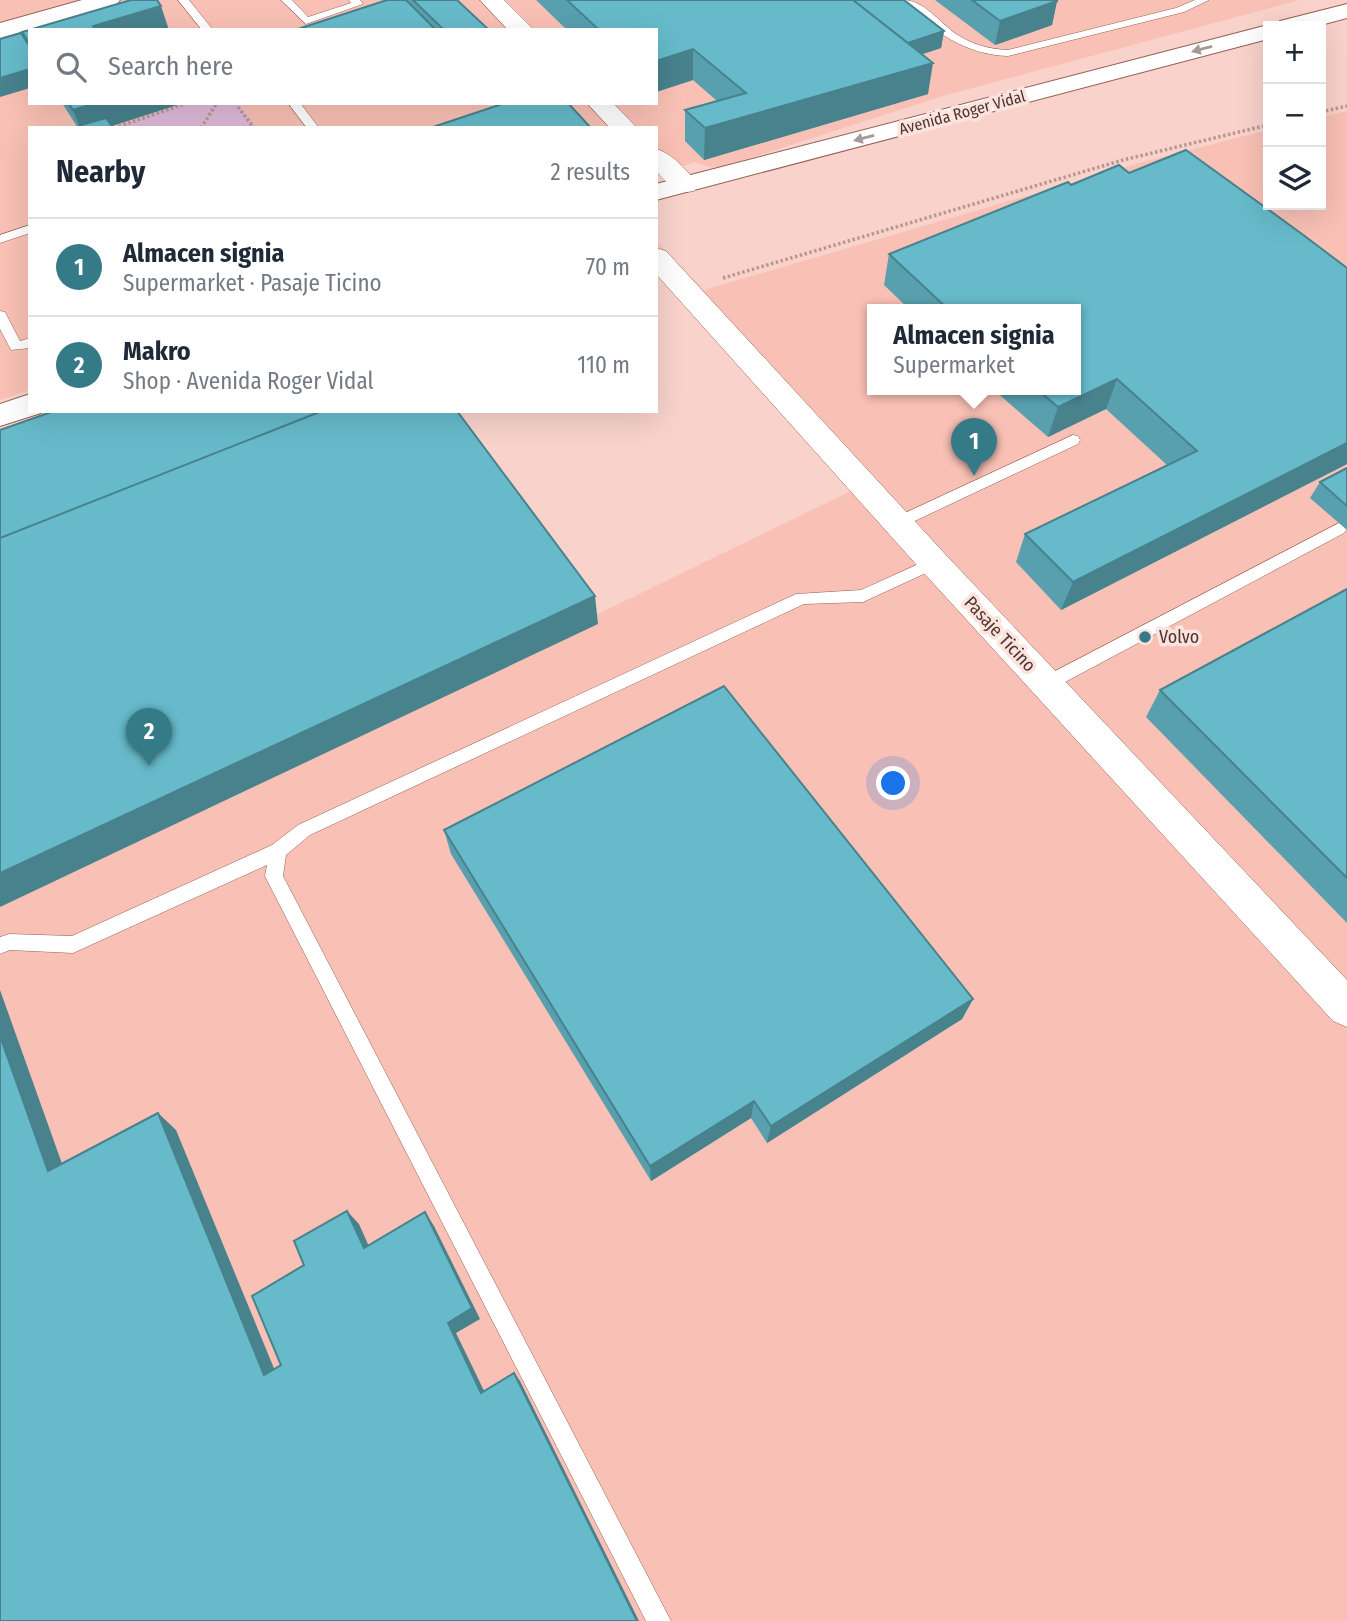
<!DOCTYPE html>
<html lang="en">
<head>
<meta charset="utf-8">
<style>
  :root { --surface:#fff; --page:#f6f6f7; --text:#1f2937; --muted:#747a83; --line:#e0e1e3; --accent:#347a87 }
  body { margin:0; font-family:"Fira Sans Condensed",sans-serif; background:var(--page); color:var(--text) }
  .controls { position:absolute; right:21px; top:21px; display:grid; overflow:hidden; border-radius:0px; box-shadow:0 7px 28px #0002 }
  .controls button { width:63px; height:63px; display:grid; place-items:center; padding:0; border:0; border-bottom:2px solid var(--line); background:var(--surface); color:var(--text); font:35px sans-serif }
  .you { position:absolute; left:894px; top:784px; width:24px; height:24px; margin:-18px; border:5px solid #fff; border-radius:50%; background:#1a73e8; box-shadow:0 0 0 10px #1a73e833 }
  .badge { display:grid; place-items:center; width:46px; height:46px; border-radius:50%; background:var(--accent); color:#fff; font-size:23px; font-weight:700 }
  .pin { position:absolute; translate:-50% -58px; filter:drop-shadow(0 2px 4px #0008) }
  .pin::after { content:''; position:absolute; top:37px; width:24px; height:21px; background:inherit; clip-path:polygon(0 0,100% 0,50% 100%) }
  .popup { position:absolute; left:867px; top:304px; width:214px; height:91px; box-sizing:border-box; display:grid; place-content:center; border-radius:0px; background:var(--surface); filter:drop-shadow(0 2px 5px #0005); font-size:23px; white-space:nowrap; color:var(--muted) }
  .popup b { font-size:26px; color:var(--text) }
  .popup::after { content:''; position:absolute; left:50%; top:100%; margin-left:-14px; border:14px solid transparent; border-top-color:var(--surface) }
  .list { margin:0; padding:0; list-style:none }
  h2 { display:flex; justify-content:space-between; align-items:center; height:91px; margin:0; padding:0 28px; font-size:30px }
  h2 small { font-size:23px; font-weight:400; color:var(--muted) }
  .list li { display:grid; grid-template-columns:46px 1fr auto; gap:21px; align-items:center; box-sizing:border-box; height:98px; padding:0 28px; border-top:2px solid var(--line) }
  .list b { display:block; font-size:26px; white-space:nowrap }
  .list p { margin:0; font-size:23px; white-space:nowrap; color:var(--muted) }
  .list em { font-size:23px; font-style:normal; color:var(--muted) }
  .icon { flex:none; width:38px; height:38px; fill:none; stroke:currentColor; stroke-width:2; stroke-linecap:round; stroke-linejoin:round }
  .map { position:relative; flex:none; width:1347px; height:1621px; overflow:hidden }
  .search { position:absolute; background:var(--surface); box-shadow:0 7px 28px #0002; left:28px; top:28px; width:630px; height:77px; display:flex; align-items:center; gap:18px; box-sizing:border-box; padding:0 24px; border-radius:0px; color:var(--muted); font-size:26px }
  .panel { position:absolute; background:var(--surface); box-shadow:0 7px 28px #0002; left:28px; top:126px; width:630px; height:287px; border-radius:0px }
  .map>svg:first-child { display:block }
  .built { fill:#f9c0b5; fill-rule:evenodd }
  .green { fill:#debad9 }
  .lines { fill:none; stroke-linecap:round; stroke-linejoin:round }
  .lane-casing { stroke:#955f54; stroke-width:1 }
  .street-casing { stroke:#955f54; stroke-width:1 }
  .secondary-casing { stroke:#955f54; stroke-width:2 }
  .path { stroke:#b89791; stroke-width:3.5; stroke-dasharray:2.5 2.5; stroke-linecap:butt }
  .lane { fill:#fff; fill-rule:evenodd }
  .street { fill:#fff; fill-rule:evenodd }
  .secondary { fill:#fff; fill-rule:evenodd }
  .wall { fill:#58a0ae }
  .shaded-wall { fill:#47828d }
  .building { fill:#66baca; stroke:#47828d; stroke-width:2 }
  .oneway { fill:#a69a98 }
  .poi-dot { fill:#347a87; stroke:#fde3de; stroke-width:2.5 }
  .labels { text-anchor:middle; stroke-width:7; stroke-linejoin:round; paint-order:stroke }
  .far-street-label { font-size:16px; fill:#4d3530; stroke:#fde3de }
  .street-label { font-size:18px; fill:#4d3530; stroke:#fde3de }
  .poi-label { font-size:18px; fill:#4d3530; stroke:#fde3de; text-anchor:start }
</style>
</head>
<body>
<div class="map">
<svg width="1347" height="1621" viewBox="0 0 1347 1621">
  <rect width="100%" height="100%" fill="#f8d2cb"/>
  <!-- built -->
  <path class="built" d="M0,0H1300L943,96L722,167H709L695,162L656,176V128H30V390L0,400ZM30,30H656V103H30Z
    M1347,111V1621H0V905L855,489L656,272V241L704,290L1143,162L1268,130V205H1321V117ZM872,310H1076V390H872Z"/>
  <!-- green -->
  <path class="green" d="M185,103H237L257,128H111Z"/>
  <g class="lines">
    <defs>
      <path id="lane" d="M178,0H189L213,30H202Z
        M281,0H292L308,17L351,3L349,0H360L363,4L306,24Z
        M903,0C924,0 939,22 956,34C973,45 989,49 1008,50L1176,8L1195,0H1209L1184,12L1008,56C966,55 931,31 903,0Z
        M288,103H300L319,128H307Z
        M30,225V233L0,243V235Z
        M0,311L5,312L20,341L30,338V348L11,350L0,329Z
        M1073,435L1078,436L1080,440L1078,444L902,527H892L889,523L892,519Z
        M1339,523L1344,525L1347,529L1344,533L1052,689H1040L1038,684L1040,679Z
        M934,557L939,559L942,563L939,567L863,602L804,604L310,835L286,855L283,876L671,1621H646L268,882L265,876L267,865L73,953L10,950L0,954V937L9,934L72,936L272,845L298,825L796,594L861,590Z"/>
      <path id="street" d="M480,0H504L534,30H508Z
        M587,103H613L637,128H610Z
        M656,149C672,153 689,172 698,185L694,191C676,195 668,183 656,171Z
        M656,248L666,251L945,554L1347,980V1027L1333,1021L923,572L656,274Z"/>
      <path id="secondary" d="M82,0H120L116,5L0,38V23Z
        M1347,4V18L1317,26H1277L1280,21Z
        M1268,25L1274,26H1268V39L656,200V184Z
        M30,394V411L41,413L0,426V404Z"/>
    </defs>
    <!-- lane casing -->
    <use href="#lane" class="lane-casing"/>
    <!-- street casing -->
    <use href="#street" class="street-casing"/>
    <!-- secondary casing -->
    <use href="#secondary" class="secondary-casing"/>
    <!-- path -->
    <path class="path" d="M235,103L254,128
      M1321,112L1347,106
      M114,128L187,103
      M201,128L217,103
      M723,278L1123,160L1268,125"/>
    <!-- lane -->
    <use href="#lane" class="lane"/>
    <!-- street -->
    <use href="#street" class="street"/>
    <!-- secondary -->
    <use href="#secondary" class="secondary"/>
  </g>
  <!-- wall -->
  <path class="wall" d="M387,0H457L488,30H298V29Z
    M536,0H904L944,31L941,48L922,54L928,94L704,160L685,141V110L717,101L693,80L656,92V30H567Z
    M935,0H1057V1L1052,25L995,45Z
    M62,103H183L111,126L113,128H78Z
    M1129,173L1347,464L1061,610L1016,562L1025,534L1167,465L1106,409L1048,437L994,390H1075V310H910L884,285L889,254L1071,185Z
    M1347,468V530L1310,498L1320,482Z
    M1347,589V923L1146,717L1160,690Z
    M444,830L973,999L962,1019L767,1143L751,1118L651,1181L451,854Z"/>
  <!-- shaded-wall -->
  <path class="shaded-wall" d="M1057,1L1052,25L995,45L1000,21Z
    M161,6L169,30H94L93,26Z
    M944,31L941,48L890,65L893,48Z
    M693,49V80L656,92V61Z
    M933,63L928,94L704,160L705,128Z
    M30,69V88L0,97V78Z
    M96,103H183L106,128L81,125L82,128H80L73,110Z
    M1117,379L1106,409L1048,437L1058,407Z
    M1347,443V464L1061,610L1073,582Z
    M595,596L598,624L0,907V873Z
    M0,990L70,1186L48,1171L0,1036Z
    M973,999L962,1019L767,1143L771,1126Z
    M754,1101L751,1118L651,1181L650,1166Z
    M158,1113L176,1130L280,1383L264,1375Z
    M347,1211L359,1224L375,1260L364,1248Z
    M425,1212L434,1226L480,1319L456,1333L489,1401L481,1393L448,1323Z
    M514,1373L520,1381L639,1621H637Z"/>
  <!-- building -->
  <path class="building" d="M131,0H157L161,6L93,26L95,30H30V44L22,32Z
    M387,0H406L436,30H299L298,29Z
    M413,0H457L488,29L444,30Z
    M567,0H853L933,63L705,128L685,110L746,93L693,49L656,61V30H599Z
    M853,0H904L944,31L908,43Z
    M972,0H1057V1L1000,21Z
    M21,33L30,47V69L0,78V39Z
    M68,103H96L73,110Z
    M505,103H568L591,128H430Z
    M106,118L113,128H83L81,125Z
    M1186,150L1302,234L1347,268V443L1073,582L1025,534L1197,451L1117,379L1058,407L1038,390H1075V310H949L889,254L1068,182L1071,185L1119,165L1129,173Z
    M54,411H322L0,538V430Z
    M322,411H457L595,596L0,873V538Z
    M1347,468V506L1320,482Z
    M1347,589V878L1160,690Z
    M724,686L973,999L771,1126L754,1101L650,1166L444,830Z
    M0,1036L48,1171L158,1113L264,1375L281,1365L252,1296L304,1265L294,1241L347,1211L364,1248L425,1212L472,1308L448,1323L481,1393L514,1373L637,1621H0Z"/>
  <!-- one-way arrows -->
  <defs><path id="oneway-solid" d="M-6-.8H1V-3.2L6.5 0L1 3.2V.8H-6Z" transform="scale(1.75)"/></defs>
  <g class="oneway">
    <use href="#oneway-solid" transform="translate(1202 49) rotate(165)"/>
    <use href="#oneway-solid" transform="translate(864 138) rotate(165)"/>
  </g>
  <!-- markers -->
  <circle class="poi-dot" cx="1145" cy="637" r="7"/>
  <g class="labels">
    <!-- far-street labels -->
    <g class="far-street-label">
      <text transform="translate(962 112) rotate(-15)" y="6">Avenida Roger Vidal</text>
    </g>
    <!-- street labels -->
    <g class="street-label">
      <text transform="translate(1000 634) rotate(47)" y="6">Pasaje Ticino</text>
    </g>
    <!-- poi labels -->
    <g class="poi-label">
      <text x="1159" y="643">Volvo</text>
    </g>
  </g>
</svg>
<div class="controls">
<button>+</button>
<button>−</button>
<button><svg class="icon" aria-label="layers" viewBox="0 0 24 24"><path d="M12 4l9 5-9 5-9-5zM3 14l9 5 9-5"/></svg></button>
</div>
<div class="you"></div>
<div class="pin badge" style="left:974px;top:476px">1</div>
<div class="popup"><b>Almacen signia</b>Supermarket</div>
<div class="pin badge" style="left:149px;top:766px">2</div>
<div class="search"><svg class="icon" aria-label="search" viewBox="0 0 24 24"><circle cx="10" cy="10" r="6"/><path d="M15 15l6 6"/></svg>Search here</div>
<section class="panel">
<h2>Nearby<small>2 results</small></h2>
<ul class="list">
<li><span class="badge">1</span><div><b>Almacen signia</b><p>Supermarket · Pasaje Ticino</p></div><em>70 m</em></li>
<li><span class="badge">2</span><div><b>Makro</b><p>Shop · Avenida Roger Vidal</p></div><em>110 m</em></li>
</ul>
</section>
</div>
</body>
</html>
